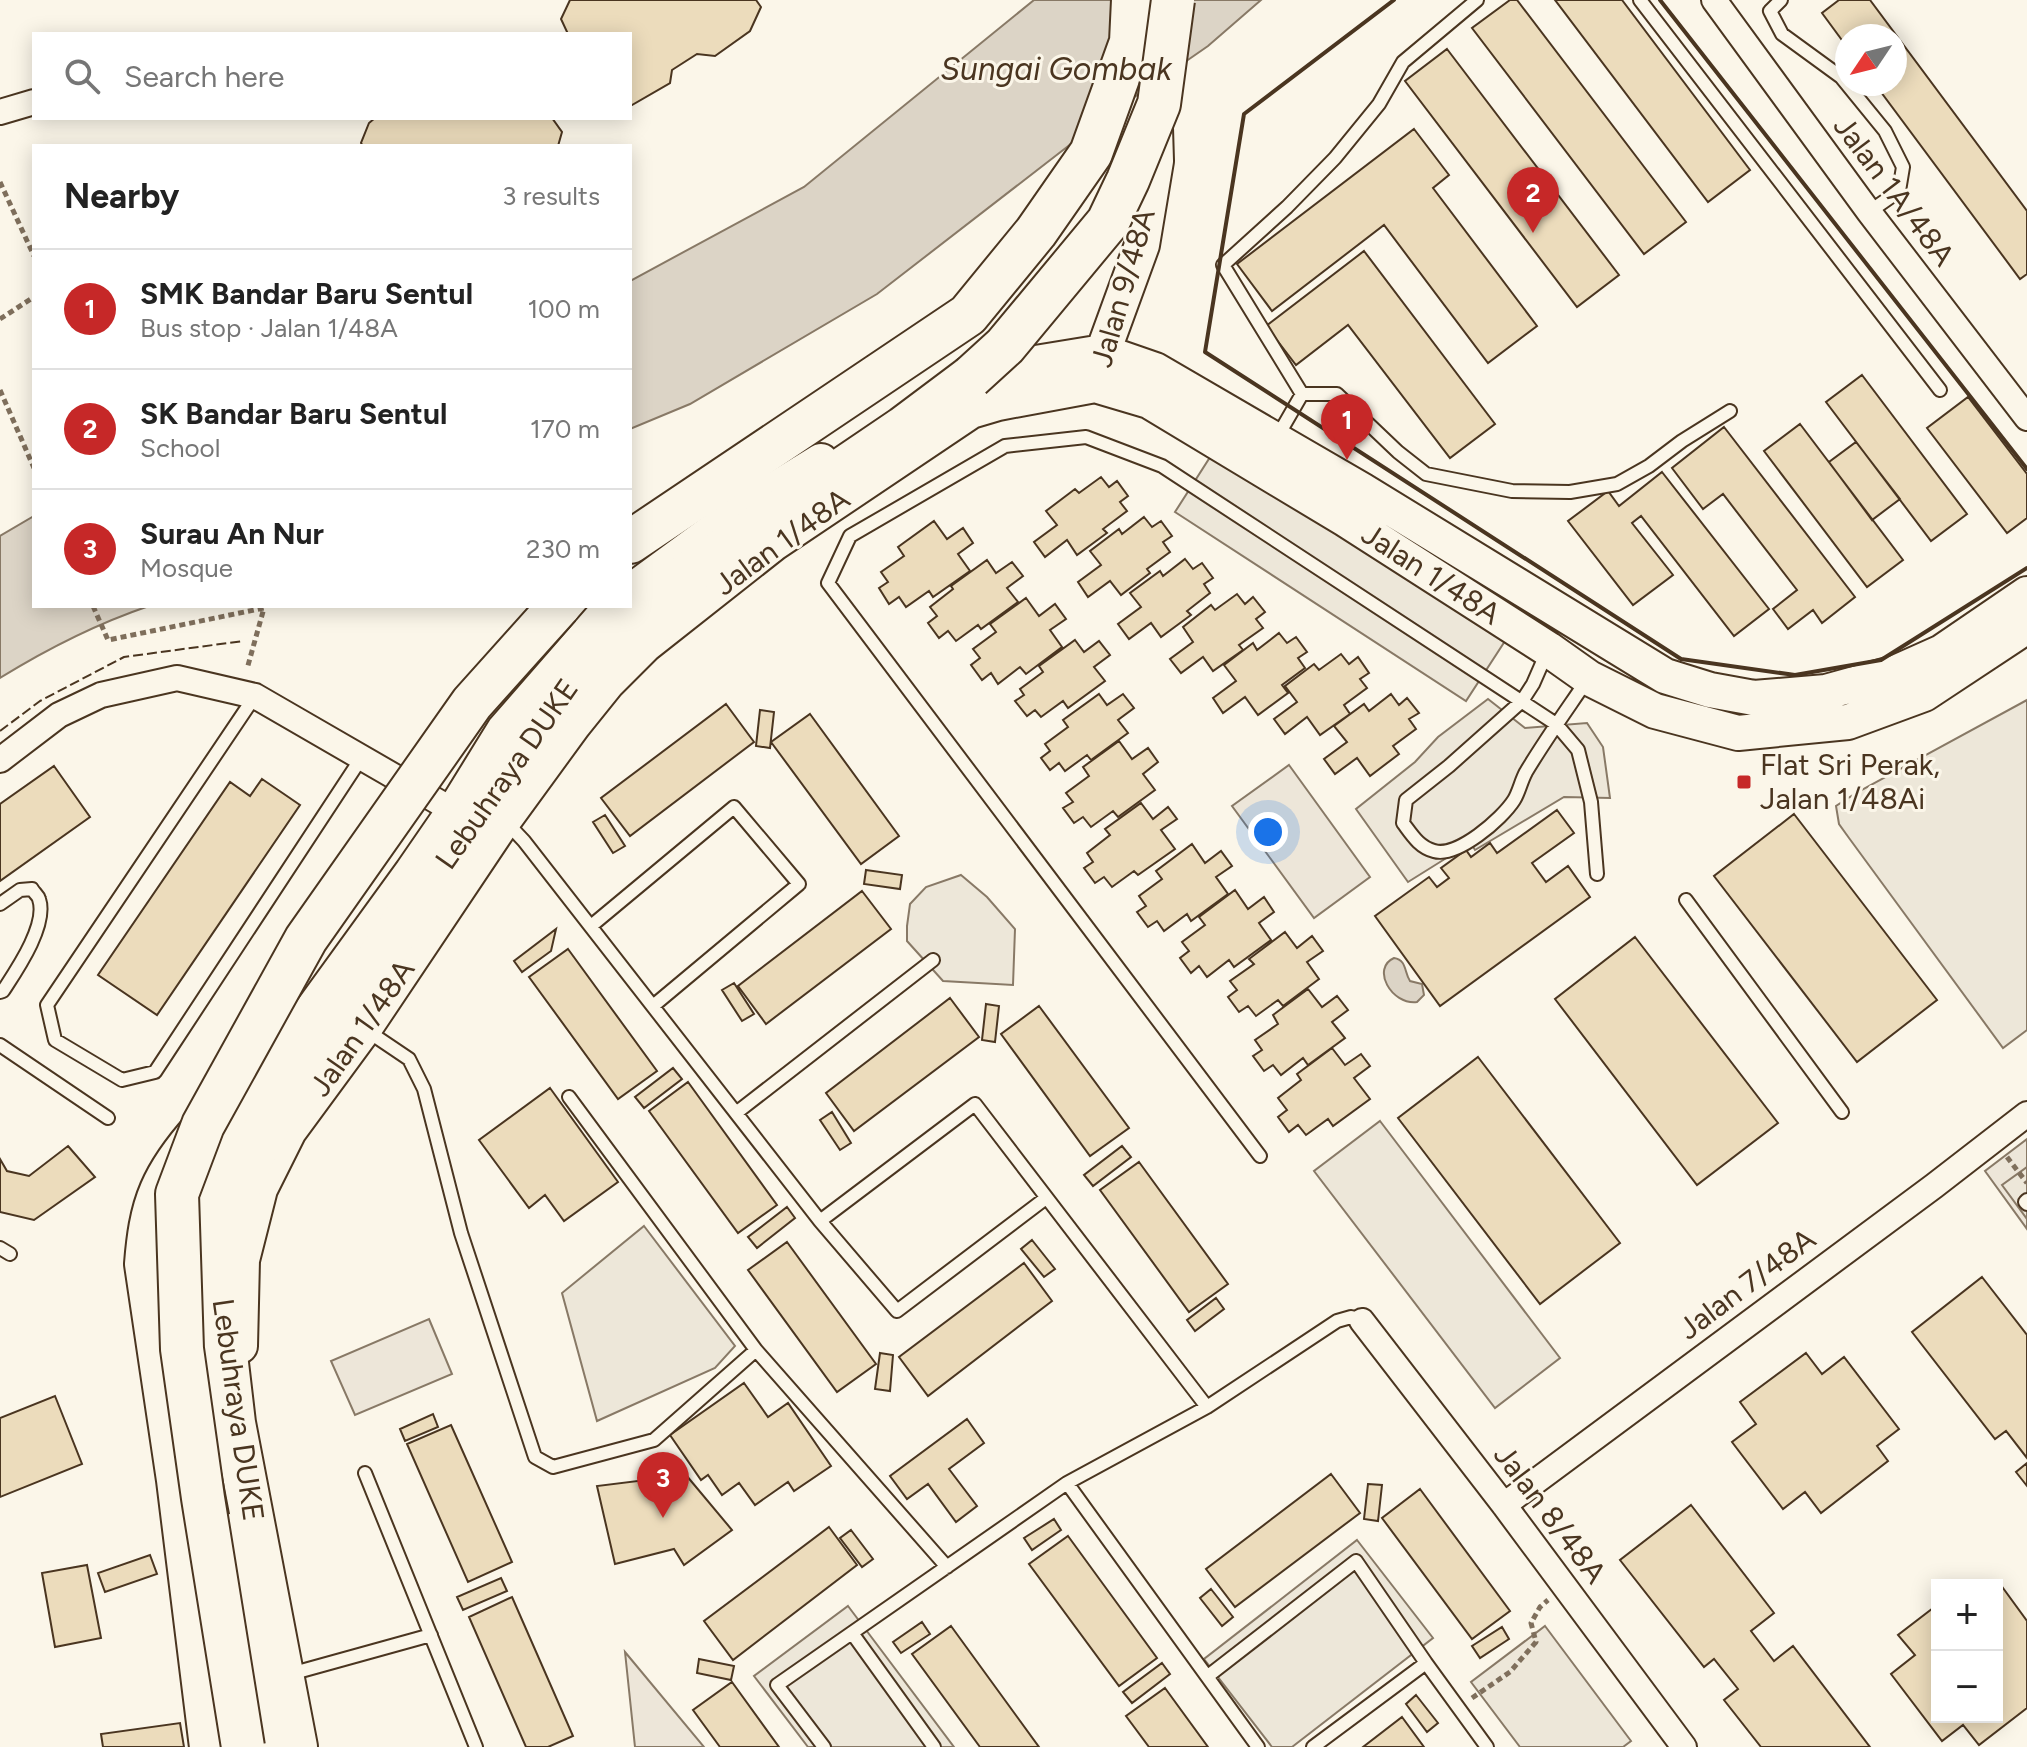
<!DOCTYPE html>
<html lang="en">
<head>
<meta charset="utf-8">
<style>
  :root { --surface:#fff; --page:#f2f2f2; --text:#222; --muted:#767676; --line:#e0e0e0; --accent:#c62828 }
  body { margin:0; font-family:Figtree,sans-serif; background:var(--page); color:var(--text) }
  .controls { position:absolute; right:24px; bottom:24px; display:grid; overflow:hidden; border-radius:0px; box-shadow:0 4px 20px #0003 }
  .controls button { width:72px; height:72px; display:grid; place-items:center; padding:0; border:0; border-bottom:2px solid var(--line); background:var(--surface); color:var(--text); font:40px sans-serif }
  .compass { position:absolute; left:1835px; top:24px; width:72px; height:72px; border-radius:50%; background:var(--surface); box-shadow:0 4px 20px #0003; rotate:235deg }
  .you { position:absolute; left:1268px; top:832px; width:28px; height:28px; margin:-20px; border:6px solid #fff; border-radius:50%; background:#1a73e8; box-shadow:0 0 0 12px #1a73e833 }
  .badge { display:grid; place-items:center; width:52px; height:52px; border-radius:50%; background:var(--accent); color:#fff; font-size:26px; font-weight:700 }
  .pin { position:absolute; translate:-50% -66px; filter:drop-shadow(0 2px 4px #0008) }
  .pin::after { content:''; position:absolute; top:42px; width:28px; height:24px; background:inherit; clip-path:polygon(0 0,100% 0,50% 100%) }
  .list { margin:0; padding:0; list-style:none }
  h2 { display:flex; justify-content:space-between; align-items:center; height:104px; margin:0; padding:0 32px; font-size:34px }
  h2 small { font-size:26px; font-weight:400; color:var(--muted) }
  .list li { display:grid; grid-template-columns:52px 1fr auto; gap:24px; align-items:center; box-sizing:border-box; height:120px; padding:0 32px; border-top:2px solid var(--line) }
  .list b { display:block; font-size:30px; white-space:nowrap }
  .list p { margin:0; font-size:26px; white-space:nowrap; color:var(--muted) }
  .list em { font-size:26px; font-style:normal; color:var(--muted) }
  .icon { flex:none; width:44px; height:44px; fill:none; stroke:currentColor; stroke-width:2; stroke-linecap:round; stroke-linejoin:round }
  .map { position:relative; flex:none; width:2027px; height:1747px; overflow:hidden }
  .search { position:absolute; background:var(--surface); box-shadow:0 4px 20px #0003; left:32px; top:32px; width:600px; height:88px; display:flex; align-items:center; gap:20px; box-sizing:border-box; padding:0 28px; border-radius:0px; color:var(--muted); font-size:30px }
  .panel { position:absolute; background:var(--surface); box-shadow:0 4px 20px #0003; left:32px; top:144px; width:600px; height:464px; border-radius:0px }
  .map>svg:first-child { display:block }
  .green { fill:#ede6d9; stroke:#887966; stroke-width:2 }
  .parking { fill:#ede7d9; stroke:#887966; stroke-width:2 }
  .water { fill:#dcd4c6; stroke:#887966; stroke-width:2 }
  .building { fill:#ecdcbc; stroke:#4a3520; stroke-width:2 }
  .lines { fill:none; stroke-linecap:round; stroke-linejoin:round }
  .service-casing { stroke:#4a3520; stroke-width:16 }
  .minor-casing { stroke:#4a3520; stroke-width:28 }
  .secondary-casing { stroke:#4a3520; stroke-width:38 }
  .motorway-casing { stroke:#4a3520; stroke-width:46 }
  .path { stroke:#7f6f5c; stroke-width:5; stroke-dasharray:6 4; stroke-linecap:butt }
  .service { stroke:#fbf6e9; stroke-width:12 }
  .minor { stroke:#fbf6e9; stroke-width:24 }
  .secondary { stroke:#fbf6e9; stroke-width:34 }
  .motorway { stroke:#fbf6e9; stroke-width:42 }
  .motorway-bridge-casing { stroke:#4a3520; stroke-width:46; stroke-linecap:butt }
  .motorway-bridge { stroke:#fbf6e9; stroke-width:42 }
  .fence { stroke:#4a3520; stroke-width:2; stroke-dasharray:10 4; stroke-linecap:butt }
  .wall { stroke:#4a3520; stroke-width:4 }
  .poi-dot { fill:#c62828; stroke:#fbf6e9; stroke-width:3 }
  .labels { text-anchor:middle; stroke-width:6; stroke-linejoin:round; paint-order:stroke }
  .street-label { font-size:30px; fill:#4a3520; stroke:#fbf6e9 }
  .poi-label { font-size:30px; fill:#4a3520; stroke:#fbf6e9; text-anchor:start }
  .water-label { font-size:32px; font-style:italic; fill:#4a3520; stroke:#fbf6e9 }
</style>
</head>
<body>
<div class="map">
<svg width="2027" height="1747" viewBox="0 0 2027 1747">
  <rect width="100%" height="100%" fill="#fbf6e9"/>
  <!-- green -->
  <path class="green" d="M1289,765L1370,877L1314,918L1232,806Z
    M2027,1139V1229L1985,1171Z
    M429,1319L452,1374L355,1415L331,1361Z
    M625,1652L704,1747H635Z"/>
  <!-- parking -->
  <path class="parking" d="M1214,451L1505,641L1466,701L1175,512Z
    M1488,699L1525,728L1587,723L1603,747L1610,798L1564,797L1475,850L1472,845L1448,857L1408,882L1356,809L1415,762L1438,737Z
    M2027,700V1030L2003,1048L1849,838L1839,824L1836,806L1856,793Z
    M961,875L987,897L1015,929L1013,985L943,981L907,941V926L910,904L926,887Z
    M1380,1121L1560,1358L1495,1408L1314,1171Z
    M2027,1167V1219L2002,1185Z
    M644,1226L735,1346L715,1368L597,1421L562,1293Z
    M1357,1540L1433,1638L1292,1747H1272L1204,1659Z
    M848,1606L954,1747H808L754,1676Z
    M1545,1626L1631,1741L1623,1747H1520L1471,1682Z"/>
  <!-- water -->
  <path class="water" d="M1034,0H1261L1208,46L1107,116L877,294L690,404L630,429V281L804,187Z
    M34,516V606H149C96,624 47,649 0,678V536Z
    M1394,958C1407,960 1404,972 1410,981L1422,984L1424,995L1417,1002C1391,1005 1371,968 1394,958Z"/>
  <!-- building -->
  <path class="building" d="M570,0H756L761,7L750,31L715,56L697,54L672,70L670,83L632,105H630V34H568L561,19Z
    M1510,0H1517L1686,222L1644,254L1472,28Z
    M1555,0H1622L1750,170L1708,202Z
    M1839,0H1870L2027,211V274L2020,279L1875,84H1895V36H1847V47L1822,13Z
    M1447,49L1619,275L1577,307L1405,81Z
    M375,118H552L562,132L558,146H363L361,143L369,123Z
    M1414,129L1449,175L1433,188L1537,326L1488,363L1384,225L1272,311L1237,264Z
    M1364,251L1495,424L1450,458L1348,325L1296,365L1266,326Z
    M1862,375L1967,514L1931,541L1826,402Z
    M1968,397L2027,474V518L2007,533L1927,428Z
    M1800,424L1903,560L1867,587L1764,451Z
    M1724,427L1855,597L1822,623L1813,610L1788,629L1773,609L1797,590L1723,494L1703,509L1672,468Z
    M1856,442L1900,499L1872,520L1829,462Z
    M1662,472L1769,609L1734,636L1641,516L1632,523L1673,575L1633,605L1568,521L1608,491L1619,506Z
    M1101,477L1109,487L1117,481L1128,496L1120,502L1127,511L1103,529L1107,533L1077,555L1067,540L1045,557L1034,542L1057,525L1046,511L1075,489L1079,493Z
    M1144,517L1152,527L1161,521L1172,536L1163,542L1170,552L1147,569L1150,573L1121,595L1110,581L1088,597L1078,582L1101,565L1090,551L1119,529L1122,534Z
    M934,521L947,539L963,528L973,543L958,554L970,571L933,597L929,591L906,607L899,597L889,604L879,588L888,582L881,572L904,556L898,547Z
    M1185,559L1193,569L1202,563L1213,578L1204,584L1210,593L1187,611L1191,615L1161,637L1151,623L1129,639L1118,624L1141,607L1130,593L1160,571L1163,576Z
    M987,560L996,573L1012,562L1023,576L1007,588L1018,602L981,629L978,625L956,641L948,631L939,638L928,623L937,616L930,607L953,589L951,586Z
    M1237,594L1245,604L1253,597L1265,612L1256,619L1263,628L1239,645L1243,650L1213,671L1203,657L1181,673L1170,659L1193,642L1183,627L1211,605L1215,610Z
    M1026,598L1039,616L1055,604L1066,619L1050,630L1062,647L1026,674L1020,667L998,684L991,673L982,680L971,665L980,658L973,649L996,632L990,624Z
    M1279,633L1287,643L1296,637L1307,652L1298,658L1305,668L1282,685L1288,693L1258,715L1245,697L1223,713L1213,698L1236,681L1224,665L1253,643L1257,650Z
    M1075,640L1084,652L1099,641L1110,655L1094,667L1105,681L1068,708L1063,701L1041,717L1035,710L1027,716L1015,701L1024,695L1020,689L1043,672L1039,666Z
    M1341,654L1349,664L1358,657L1369,673L1360,679L1367,688L1344,705L1350,714L1320,735L1307,717L1285,734L1274,719L1297,702L1285,686L1314,664L1319,670Z
    M1099,694L1107,705L1123,694L1134,708L1118,720L1128,733L1091,760L1087,755L1065,771L1059,763L1050,770L1041,758L1050,751L1045,744L1068,727L1063,720Z
    M1391,694L1399,705L1407,698L1419,713L1409,719L1416,729L1393,746L1399,754L1370,776L1357,758L1335,774L1324,759L1347,742L1334,726L1364,704L1369,711Z
    M726,704L754,742L630,836L601,798Z
    M760,710L774,712L770,748L756,746Z
    M810,714L899,836L861,864L771,742Z
    M1119,741L1132,759L1148,748L1158,762L1143,774L1155,790L1118,817L1113,811L1091,827L1083,817L1074,823L1063,808L1073,802L1066,793L1089,776L1083,767Z
    M54,766L90,817L0,881V804Z
    M262,779L300,805L157,1015L98,975L230,782L250,796Z
    M1141,803L1153,819L1168,807L1177,819L1161,830L1175,849L1138,875L1134,871L1112,887L1104,877L1095,883L1084,868L1093,862L1087,853L1110,835L1105,829Z
    M1557,810L1574,833L1532,863L1546,882L1568,866L1590,897L1440,1006L1375,916L1429,877L1437,887L1449,878L1441,868L1466,850L1471,857L1490,843L1497,853Z
    M1794,814L1937,1000L1857,1062L1714,876Z
    M605,815L625,846L613,853L593,822Z
    M1192,844L1205,863L1221,851L1232,866L1216,877L1228,894L1191,921L1187,914L1164,931L1157,921L1148,927L1137,912L1146,906L1139,896L1162,879L1156,871Z
    M866,870L902,875L900,889L864,884Z
    M1235,890L1248,909L1264,897L1274,912L1259,923L1271,940L1234,967L1229,960L1207,977L1199,966L1191,973L1180,958L1189,951L1182,942L1205,925L1199,917Z
    M862,891L891,929L766,1024L738,986Z
    M556,929L551,951L522,972L514,961Z
    M1285,932L1297,948L1312,936L1323,951L1307,962L1319,979L1283,1006L1278,1000L1256,1016L1248,1006L1239,1012L1228,997L1237,990L1230,981L1254,964L1249,959Z
    M1635,937L1778,1123L1697,1185L1555,999Z
    M568,949L657,1071L618,1099L529,977Z
    M734,983L754,1014L742,1021L722,990Z
    M1308,989L1322,1007L1337,996L1348,1010L1332,1022L1345,1038L1308,1065L1303,1058L1281,1075L1273,1065L1264,1071L1253,1056L1262,1050L1255,1040L1278,1024L1273,1015Z
    M950,998L979,1037L854,1131L826,1093Z
    M986,1004L999,1006L995,1042L982,1040Z
    M1039,1006L1129,1128L1090,1156L1001,1034Z
    M1332,1048L1345,1065L1361,1054L1370,1066L1354,1078L1370,1099L1333,1126L1328,1119L1306,1135L1298,1125L1289,1132L1278,1117L1287,1110L1278,1098L1301,1080L1297,1074Z
    M1478,1057L1620,1243L1540,1304L1398,1118Z
    M673,1068L682,1079L644,1108L635,1097Z
    M688,1082L777,1205L738,1233L649,1111Z
    M550,1088L618,1182L564,1221L545,1195L529,1208L479,1140Z
    M832,1112L851,1143L840,1150L820,1120Z
    M68,1146L95,1177L34,1220L0,1212V1159L7,1171L29,1176Z
    M1122,1146L1131,1157L1093,1186L1084,1175Z
    M1139,1162L1228,1284L1189,1312L1100,1190Z
    M787,1207L795,1218L757,1248L748,1237Z
    M1032,1240L1055,1269L1044,1277L1021,1249Z
    M787,1242L876,1364L837,1392L748,1270Z
    M1024,1263L1052,1301L928,1396L899,1357Z
    M1982,1277L2027,1335V1458L2006,1431L1995,1439L1912,1332Z
    M1216,1298L1224,1309L1195,1331L1187,1320Z
    M880,1353L893,1355L890,1391L875,1389Z
    M1806,1353L1822,1374L1844,1357L1899,1429L1877,1446L1888,1461L1821,1513L1805,1492L1783,1509L1732,1442L1756,1424L1740,1402Z
    M744,1383L768,1417L788,1403L831,1466L794,1491L788,1482L755,1505L739,1483L722,1495L708,1475L701,1480L670,1435Z
    M55,1396L82,1464L0,1497V1418Z
    M433,1414L438,1427L405,1441L400,1429Z
    M967,1419L984,1443L949,1469L977,1506L956,1522L928,1484L907,1499L890,1476Z
    M451,1425L512,1562L468,1582L407,1444Z
    M2027,1463V1486L2016,1472Z
    M1331,1474L1360,1513L1235,1607L1206,1569Z
    M686,1475L732,1530L684,1565L674,1549L615,1564L597,1486Z
    M1368,1484L1382,1485L1378,1521L1364,1519Z
    M1420,1489L1510,1611L1472,1639L1382,1518Z
    M1691,1505L1774,1613L1751,1631L1774,1661L1793,1646L1870,1747H1761L1724,1700L1738,1689L1714,1659L1704,1667L1620,1560Z
    M1054,1519L1061,1530L1032,1550L1024,1538Z
    M829,1527L857,1565L733,1660L704,1621Z
    M851,1530L873,1559L862,1567L840,1538Z
    M1068,1536L1157,1658L1119,1686L1029,1564Z
    M150,1555L157,1574L105,1592L98,1573Z
    M87,1565L101,1638L55,1647L42,1573Z
    M501,1578L507,1591L463,1610L457,1597Z
    M2003,1588L2027,1621V1708L1979,1745L1963,1725L1942,1741L1891,1674L1915,1655L1898,1635L1937,1605V1717H1997V1593Z
    M1211,1589L1233,1617L1222,1626L1200,1598Z
    M512,1597L573,1736L548,1747H526L469,1617Z
    M922,1622L930,1634L901,1653L893,1642Z
    M951,1626L1039,1747H980L912,1654Z
    M1502,1627L1509,1639L1480,1658L1472,1646Z
    M699,1659L734,1666L731,1680L697,1673Z
    M1162,1663L1170,1674L1132,1703L1123,1692Z
    M732,1682L779,1747H720L693,1710Z
    M1165,1688L1208,1747H1149L1126,1716Z
    M1416,1695L1438,1723L1427,1732L1406,1704Z
    M1402,1717L1424,1747H1363Z
    M180,1723L184,1747H103L101,1734Z"/>
  <g class="lines">
    <defs>
      <path id="service" d="M1640,0L1940,390
        M1781,0L1770,11L1782,34L1841,77L1885,131L1903,167L1899,191L1869,212
        M1302,394H1337L1398,452L1426,474L1512,491L1570,492L1617,484L1649,466L1682,441L1730,411
        M1276,439L1302,394L1223,265L1287,207L1335,158L1379,104L1403,62L1477,0
        M1547,652L1533,684L1522,701L1449,766L1406,800L1403,823C1412,835 1419,847 1434,851C1457,858 1502,819 1514,800C1519,792 1521,781 1526,772C1545,740 1566,711 1587,680
        M255,696L47,1005L55,1040L122,1080L155,1072L362,757
        M506,822L524,841L820,1221L897,1311L1046,1198
        M1686,900L1842,1112
        M0,904L20,890L32,889C34,893 38,895 39,899C48,925 16,971 3,991L0,992
        M591,926L734,807L799,884L653,1006
        M366,1030L409,1059L424,1089L461,1233L535,1457L553,1467L654,1440L756,1350L947,1567
        M0,1045L108,1118
        M569,1097L756,1350
        M736,1113L933,960
        M1260,1156L828,583L850,536L1005,446L1086,437L1162,466L1556,724L1578,750L1591,802L1597,874
        M2027,1200L2025,1202L2027,1204
        M820,1221L975,1104L1207,1407
        M0,1248L10,1254
        M365,1473L476,1747
        M1067,1483L1258,1747
        M852,1633L934,1747
        M301,1671L431,1635
        M1208,1676L1356,1561L1426,1663L1487,1747
        M824,1747L777,1685L1067,1483L1207,1407L1337,1321L1351,1317L1362,1321
        M1313,1747L1426,1663"/>
      <path id="minor" d="M1714,0L1869,212L2027,418
        M0,112L34,102
        M0,760L59,715L101,695L177,678L255,696L454,811
        M1362,1321L1504,1505L1684,1747
        M1504,1505L1934,1186L2027,1114"/>
      <path id="secondary" d="M969,374L1103,352L1155,370L1363,491L1665,676L1710,690L1754,698L1826,692L1895,673L1942,652L2027,594
        M1097,375L1103,352L1142,245L1156,161L1155,128
        M630,592L743,509L821,461
        M194,1281L199,1235L214,1185L230,1148L280,1054L412,872L454,811L504,730L612,606
        M240,1346L242,1260L260,1189L289,1131L364,1029L504,820L574,724L607,683L645,645L773,544L971,411L998,403L1095,385L1149,401L1345,519L1548,649L1589,678L1655,711L1738,733L1848,722L1924,694L2027,626
        M228,1531L268,1747"/>
      <path id="motorway" d="M630,542L968,315L1036,232L1091,153L1131,42L1133,0
        M211,1747L178,1480L146,1264C148,1239 151,1214 161,1191C183,1140 240,1093 280,1054
        M296,1747L234,1423L219,1295L225,1237L239,1189L262,1135L284,1095L575,673L676,582L903,428L971,377"/>
    </defs>
    <!-- service casing -->
    <use href="#service" class="service-casing"/>
    <!-- minor casing -->
    <use href="#minor" class="minor-casing"/>
    <!-- secondary casing -->
    <use href="#secondary" class="secondary-casing"/>
    <!-- motorway casing -->
    <use href="#motorway" class="motorway-casing"/>
    <!-- path -->
    <path class="path" d="M0,182L34,256
      M0,319L34,297
      M0,390L34,468
      M93,606L108,640L264,608L247,669
      M2007,1157L2027,1183
      M1472,1698L1510,1672L1536,1642L1531,1623L1540,1607L1548,1600"/>
    <!-- service -->
    <use href="#service" class="service"/>
    <!-- minor -->
    <use href="#minor" class="minor"/>
    <!-- secondary -->
    <use href="#secondary" class="secondary"/>
    <!-- motorway -->
    <use href="#motorway" class="motorway"/>
    <defs>
      <path id="motorway-bridge" d="M971,377L1005,346L1108,222L1128,180L1159,104L1173,0
        M243,1747L203,1498L182,1349L177,1194L203,1125L306,939L472,703L559,606"/>
    </defs>
    <!-- motorway-bridge casing -->
    <use href="#motorway-bridge" class="motorway-bridge-casing"/>
    <!-- motorway-bridge -->
    <use href="#motorway-bridge" class="motorway-bridge"/>
    <!-- fence -->
    <path class="fence" d="M0,731L40,701L124,657L243,641"/>
    <!-- wall -->
    <path class="wall" d="M1394,0L1244,114L1205,352L1681,659L1795,675L1881,660L2027,568
      M1660,0L2027,469"/>
  </g>
  <!-- markers -->
  <rect class="poi-dot" x="1736" y="774" width="16" height="16" rx="4"/>
  <g class="labels">
    <!-- street labels -->
    <g class="street-label">
      <text transform="translate(1894 191) rotate(53)" y="10">Jalan 1A/48A</text>
      <text transform="translate(1123 288) rotate(-74)" y="10">Jalan 9/48A</text>
      <text transform="translate(782 542) rotate(-36)" y="10">Jalan 1/48A</text>
      <text transform="translate(1431 574) rotate(33)" y="10">Jalan 1/48A</text>
      <text transform="translate(507 774) rotate(-55)" y="10">Lebuhraya DUKE</text>
      <text transform="translate(362 1028) rotate(-55)" y="10">Jalan 1/48A</text>
      <text transform="translate(1747 1284) rotate(-37)" y="10">Jalan 7/48A</text>
      <text transform="translate(238 1410) rotate(82)" y="10">Lebuhraya DUKE</text>
      <text transform="translate(1550 1514) rotate(53)" y="10">Jalan 8/48A</text>
    </g>
    <!-- poi labels -->
    <g class="poi-label">
      <text x="1760" y="775">Flat Sri Perak,<tspan x="1760" dy="34">Jalan 1/48Ai</tspan></text>
    </g>
    <!-- water labels -->
    <g class="water-label">
      <text x="1056" y="80">Sungai Gombak</text>
    </g>
  </g>
</svg>
<div class="controls">
<button>+</button>
<button>−</button>
</div>
<svg class="compass" viewBox="-18 -18 36 36"><path d="M0-13l5 13h-10z" fill="#e53935"/><path d="M0 13l5-13h-10z" fill="#767676"/></svg>
<div class="you"></div>
<div class="pin badge" style="left:1347px;top:460px">1</div>
<div class="pin badge" style="left:1533px;top:233px">2</div>
<div class="pin badge" style="left:663px;top:1518px">3</div>
<div class="search"><svg class="icon" aria-label="search" viewBox="0 0 24 24"><circle cx="10" cy="10" r="6"/><path d="M15 15l6 6"/></svg>Search here</div>
<section class="panel">
<h2>Nearby<small>3 results</small></h2>
<ul class="list">
<li><span class="badge">1</span><div><b>SMK Bandar Baru Sentul</b><p>Bus stop · Jalan 1/48A</p></div><em>100 m</em></li>
<li><span class="badge">2</span><div><b>SK Bandar Baru Sentul</b><p>School</p></div><em>170 m</em></li>
<li><span class="badge">3</span><div><b>Surau An Nur</b><p>Mosque</p></div><em>230 m</em></li>
</ul>
</section>
</div>
</body>
</html>
